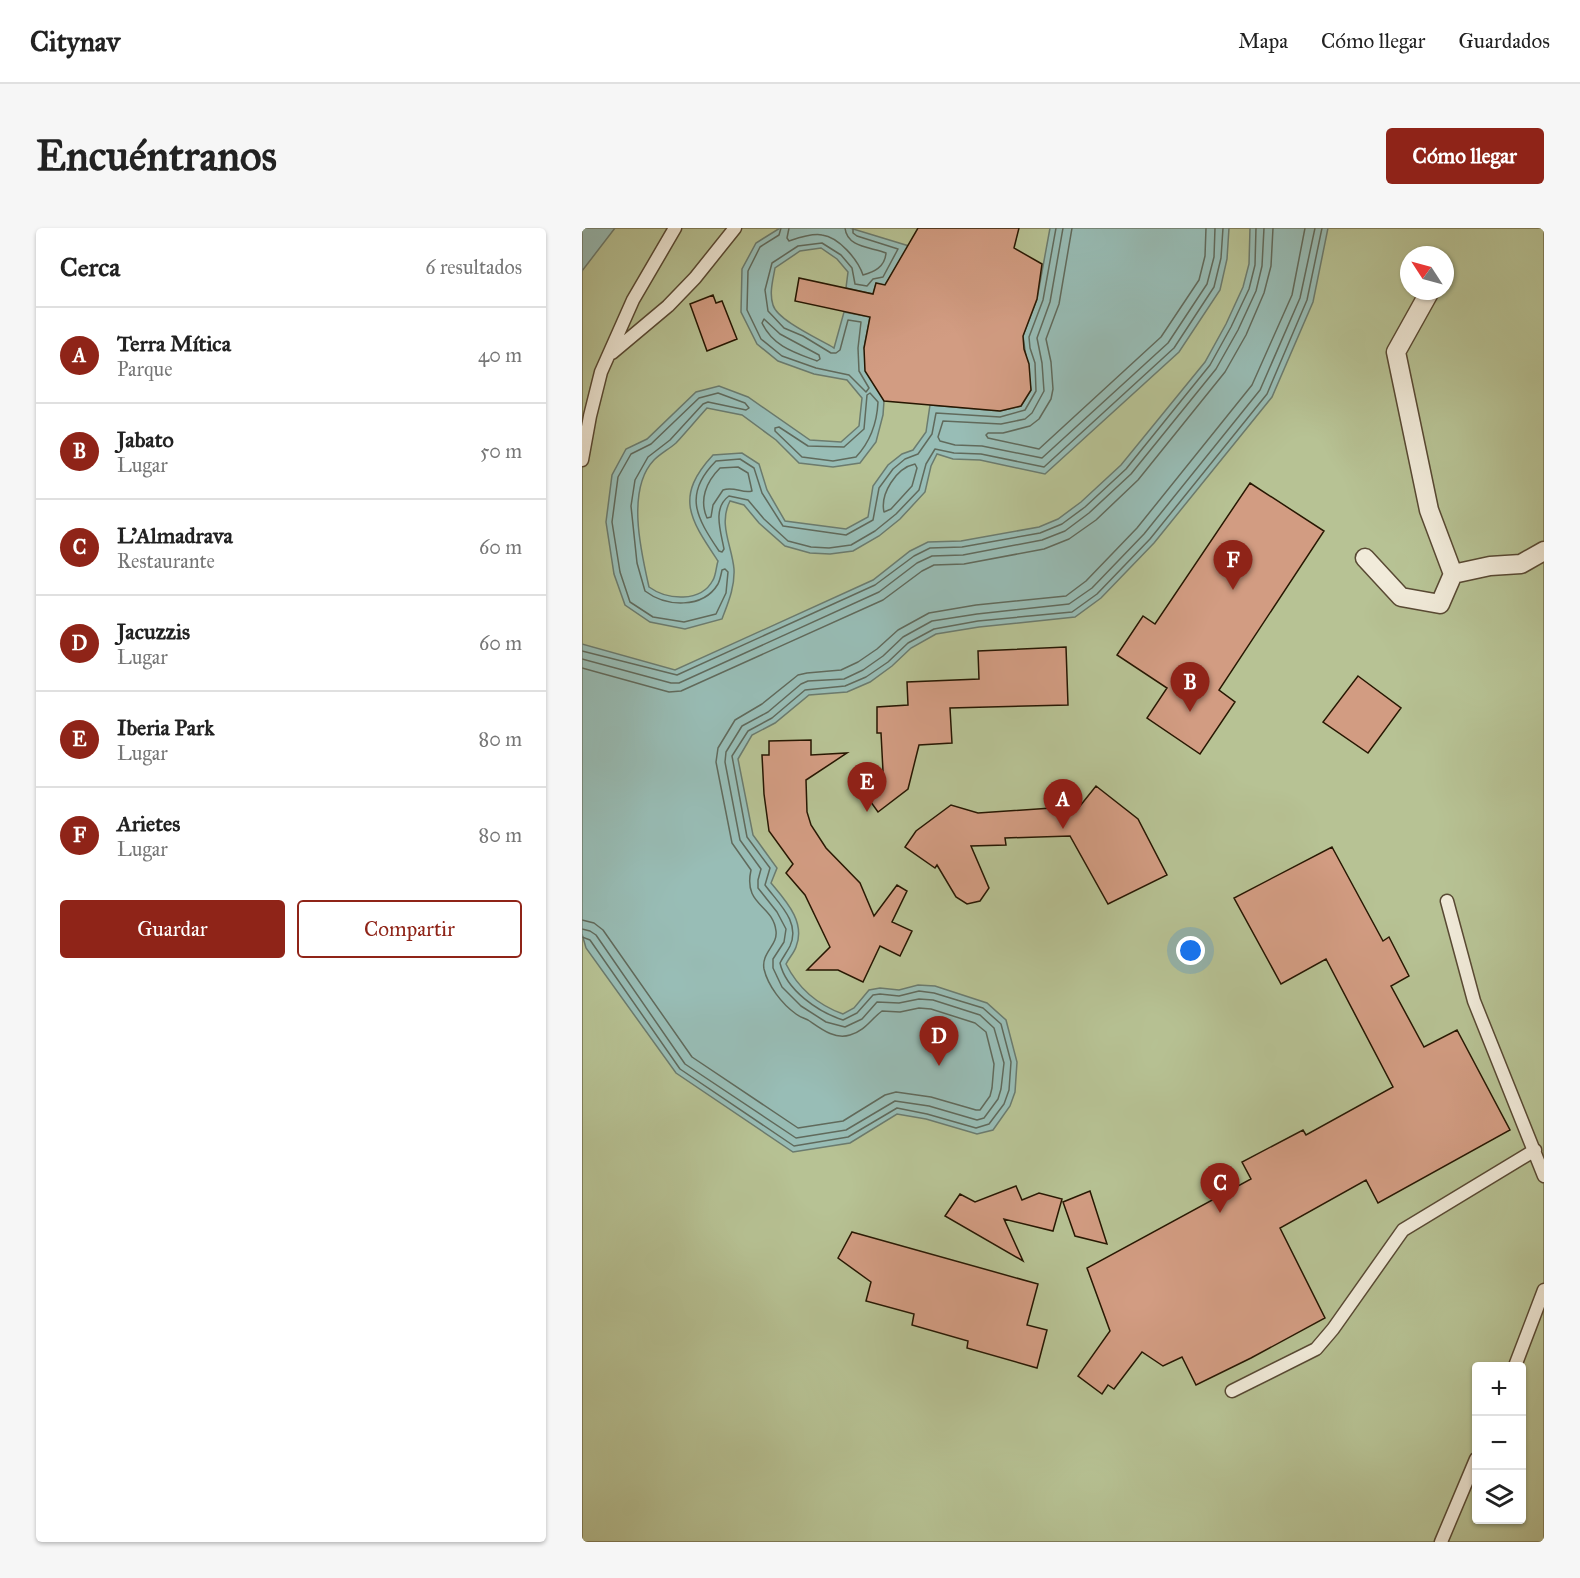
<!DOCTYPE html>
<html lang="es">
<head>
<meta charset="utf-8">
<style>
  :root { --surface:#fff; --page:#f6f6f6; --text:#222; --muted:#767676; --line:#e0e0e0; --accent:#8f2418 }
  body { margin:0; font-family:"IM FELL Great Primer",serif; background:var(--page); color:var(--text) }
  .controls { position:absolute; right:18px; bottom:18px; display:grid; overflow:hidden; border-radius:6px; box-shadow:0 2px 4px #0004 }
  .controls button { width:54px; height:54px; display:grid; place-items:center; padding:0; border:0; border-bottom:2px solid var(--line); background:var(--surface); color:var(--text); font:30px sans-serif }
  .compass { position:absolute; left:818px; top:18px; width:54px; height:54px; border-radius:50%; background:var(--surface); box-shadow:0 2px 4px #0004; rotate:306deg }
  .you { position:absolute; left:609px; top:723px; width:21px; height:21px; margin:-15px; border:4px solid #fff; border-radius:50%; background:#1a73e8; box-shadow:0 0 0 9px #1a73e833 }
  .badge { display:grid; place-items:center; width:39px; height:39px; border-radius:50%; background:var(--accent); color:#fff; font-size:20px; font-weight:700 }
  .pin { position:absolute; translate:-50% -50px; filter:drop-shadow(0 2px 3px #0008) }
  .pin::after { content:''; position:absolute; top:32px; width:21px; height:18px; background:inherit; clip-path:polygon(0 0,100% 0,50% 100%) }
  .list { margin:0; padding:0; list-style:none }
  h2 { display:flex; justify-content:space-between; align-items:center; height:78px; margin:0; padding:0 24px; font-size:26px }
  h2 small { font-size:20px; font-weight:400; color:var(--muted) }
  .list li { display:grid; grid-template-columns:39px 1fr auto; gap:18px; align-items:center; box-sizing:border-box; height:96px; padding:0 24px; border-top:2px solid var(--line) }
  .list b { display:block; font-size:22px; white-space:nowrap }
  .list p { margin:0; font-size:20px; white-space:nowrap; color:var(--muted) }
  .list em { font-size:20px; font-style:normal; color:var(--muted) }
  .actions { display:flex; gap:12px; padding:18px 24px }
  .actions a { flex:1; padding:14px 0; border:2px solid var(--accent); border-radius:6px; text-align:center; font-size:21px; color:var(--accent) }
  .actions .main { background:var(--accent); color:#fff }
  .icon { flex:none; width:33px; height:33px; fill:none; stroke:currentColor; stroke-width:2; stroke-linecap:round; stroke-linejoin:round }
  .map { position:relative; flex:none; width:962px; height:1314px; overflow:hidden; border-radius:6px }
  header { display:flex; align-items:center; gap:36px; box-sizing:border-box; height:84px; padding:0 30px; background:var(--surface); border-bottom:2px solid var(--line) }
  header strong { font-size:28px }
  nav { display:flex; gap:33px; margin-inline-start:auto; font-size:21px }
  .intro { display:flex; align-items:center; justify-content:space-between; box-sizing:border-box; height:144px; padding:0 36px }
  h1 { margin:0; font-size:42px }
  .button { padding:15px 27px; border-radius:6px; background:var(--accent); color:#fff; font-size:21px; font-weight:700 }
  main { display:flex; gap:36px; padding:0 36px }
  aside { flex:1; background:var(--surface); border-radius:6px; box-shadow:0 2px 4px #0004 }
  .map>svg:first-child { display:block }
  .green { fill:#b7c294; stroke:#6f6c4b; stroke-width:1.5; fill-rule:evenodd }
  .water { fill:#98bdb6; stroke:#6b7b6e; stroke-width:1.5 }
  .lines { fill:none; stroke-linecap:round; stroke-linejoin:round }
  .shore { stroke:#606a5c; stroke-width:1.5 }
  .building { fill:#d29c82; stroke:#271702; stroke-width:1.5 }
  .service-casing { stroke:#584933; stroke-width:15 }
  .pedestrian-casing { stroke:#584933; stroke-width:21 }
  .service { stroke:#f1ebda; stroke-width:12 }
  .pedestrian { stroke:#f1ebda; stroke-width:18 }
</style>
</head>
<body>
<header>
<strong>Citynav</strong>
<nav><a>Mapa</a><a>Cómo llegar</a><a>Guardados</a></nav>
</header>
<div class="intro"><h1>Encuéntranos</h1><a class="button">Cómo llegar</a></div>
<main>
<aside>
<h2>Cerca<small>6 resultados</small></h2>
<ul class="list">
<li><span class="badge">A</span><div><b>Terra Mítica</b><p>Parque</p></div><em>40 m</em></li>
<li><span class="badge">B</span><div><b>Jabato</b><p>Lugar</p></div><em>50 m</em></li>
<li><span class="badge">C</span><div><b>L'Almadrava</b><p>Restaurante</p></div><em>60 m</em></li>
<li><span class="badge">D</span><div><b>Jacuzzis</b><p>Lugar</p></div><em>60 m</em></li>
<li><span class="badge">E</span><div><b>Iberia Park</b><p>Lugar</p></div><em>80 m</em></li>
<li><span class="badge">F</span><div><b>Arietes</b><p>Lugar</p></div><em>80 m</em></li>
</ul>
<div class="actions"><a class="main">Guardar</a><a>Compartir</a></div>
</aside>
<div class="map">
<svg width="962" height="1314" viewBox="0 0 962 1314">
  <rect width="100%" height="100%" fill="#eae0c6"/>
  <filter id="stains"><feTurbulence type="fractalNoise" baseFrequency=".00333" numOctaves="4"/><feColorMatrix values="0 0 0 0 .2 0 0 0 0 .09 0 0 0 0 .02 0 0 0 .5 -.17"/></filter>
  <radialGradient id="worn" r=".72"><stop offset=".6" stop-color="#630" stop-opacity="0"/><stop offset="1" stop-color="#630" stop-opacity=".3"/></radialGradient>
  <!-- green -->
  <path class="green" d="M0,0H962V1314H0ZM827,27H863V63H827ZM894,1138H939V1292H894Z"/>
  <!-- water -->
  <path class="water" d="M0,0H33L0,43Z
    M198,0H268L327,18L303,57L294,56L291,66L264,60L266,44L255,31L239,20L218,23L193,40C191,52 187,65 191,77C195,92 237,111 252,120L262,84L288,89L282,120L302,173L301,187L294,214L278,235L251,239L217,235L194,212L160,187L125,180C115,191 105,203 94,215C87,221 78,226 72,232C44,261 59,324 67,359C85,372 119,375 131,352C134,347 134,339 136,333C108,291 92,269 131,227L160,225L177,236L185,262L203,293L264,301L286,289L291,258L306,237L320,226L331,222L344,204L348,177L418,183L439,178L449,162L441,108L455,71L468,0H647L645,31L638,62L597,124L463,246L398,232L371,231L355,226L349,238L343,264L318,291L297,308L271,323L248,326L228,325L203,318L177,295L162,277L148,273C136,296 150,318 152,341C153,359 146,375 140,391L103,401L68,394L43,377L32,346L24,294L30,247L44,221L65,211L114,164L137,158L166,169L228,212L259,214L277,198L280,170L265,152L232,146L196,133L175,116L159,84L160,41L174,15Z
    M668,0H746L731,74L690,169L572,315L519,370L493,389L397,399L354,406L329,420L310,438L288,454L265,464L227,467L193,495L170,507L156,531L171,607L195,640L189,655C204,673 224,694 214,719C212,725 207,730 204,736C216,760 236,777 261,786L272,780L287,762L298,760L317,762L336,757L353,758L405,775L424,792L435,834L433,864L428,878L411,902L395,906L344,891L315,886L268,915L211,924L94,845L4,720L0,706V416L93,442L291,352L328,323L346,314L379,313L457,299L476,291L499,274L539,237L623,134L644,96L661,59L667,36Z"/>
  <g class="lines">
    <!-- shore -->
    <path class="shore" d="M199,0L197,7L178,19L166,43L165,82L179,111L200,128L234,140L267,147L284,164L287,160L277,143L276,120L279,94L266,92L258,122L254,125H249L221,108L202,100L186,83L183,62L190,35L216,18L240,15L259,27L270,40L273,56L285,58L291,51L301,49L316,21L275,8L271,5V0
      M207,0L205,10L207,13C216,10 230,5 240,7C257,9 276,32 281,47C292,44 303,39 304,25C290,19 265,20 263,0
      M474,0L461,72L447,109L448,120L453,135L454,163L443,182L418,189L354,185L350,206L336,226L323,231L311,241L297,260L291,292L264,307L201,298L180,265L172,240L158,231L134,233C101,266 114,289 137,323L140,324L142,321C139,304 130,280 147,268L166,272L182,291L206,313L229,319L247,320L269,317L293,303L314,286L337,262L344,236L353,221L372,225L399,226L462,239L592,120L632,59L639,30L641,0
      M481,0L468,74L455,110L460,135L462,163L450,185L443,191L419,196L361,193L356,209L358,213L373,217L400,218L460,230L586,115L625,56L632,29L633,0
      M490,0L477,76L464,111L469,134L471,161L469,171L457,191L448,198L421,205H406L404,207L406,210L457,221L579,109L617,52L623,28L624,0
      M182,91L198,106L237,127L238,131L235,133C211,124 191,118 180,95Z
      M136,165L163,175L167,180L164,182L126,174L121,176L88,212L66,229L53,252L49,278L55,335L63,363C84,379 121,381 136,356C138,352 139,347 140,342L143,341L146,344L144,365L134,386L102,394L71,389L48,374L38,344L30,294L36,249L49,226L69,216L117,170Z
      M288,165L296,174C295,195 288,214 274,229L251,233L220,229L193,203V200L197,199L226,218L262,219L282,201L285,167Z
      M333,236L335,240L330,258L309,281L302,284C298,266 314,240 333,236Z
      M156,239L166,245L170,263C161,266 152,258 141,262L131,277L129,289L125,290C117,272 124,254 138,240Z
      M0,423L95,447L293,357L332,328L348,320L380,319L458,305L480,296L503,279L544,241L628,137L649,99L667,61L673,37L674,0
      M0,431L89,455H97L297,364L335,335L350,328L381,327L460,312L483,303L507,285L549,246L634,141L656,102L674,63L680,38L682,0
      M0,440L87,464L99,463L301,372L340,343L352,337L382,336L462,321L487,311L514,292L556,252L643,144L664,107L682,65L689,38L691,0
      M0,692L12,695L21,702L110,829L216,900L261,893L303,867L314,864L349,869L394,882H398L408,868L410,860L412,836L404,804L393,795L349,781L337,780L318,784L300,783C289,791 283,803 268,807C252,812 238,800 226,792C222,790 218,789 214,786C200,776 186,758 182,741C179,725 196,717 194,703C191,676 161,678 169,642L150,615L134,534L136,520L153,492L180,476L216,447L225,445L259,442L276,434L295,421L316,402L347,385L394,377L484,368L504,353L555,300L670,157L710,67L723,0
      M0,701L8,703L14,707L103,836L214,910L264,902L313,873L347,878L395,892L402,890L416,871L419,861L422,835L412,800L398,787L351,772L337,771L317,775L295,774L280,791L263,799L244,794L219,778L200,759L191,740V731L202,714L204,701L195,684L176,660V652L179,641L158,612L143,534L144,524L160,498L186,484L219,456L226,453L262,451L281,442L301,428L321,409L350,393L395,386L487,376L510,360L562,306L678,162L718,70L733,0
      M0,709L8,712L98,841L212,918L266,909L315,880L345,886L394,900L407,896L422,876L427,862L429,834L419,796L401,780L352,765L337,763L317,768L298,766L291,767L275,785L261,792C236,784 204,762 198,735C201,729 205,724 208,718C219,694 196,675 183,657L188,640L165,609L150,528L166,503L190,490L223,462L263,458L284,449L306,434L326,415L352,401L396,393L490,384L515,366L568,311L685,166L725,72L740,0"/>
  </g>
  <!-- building -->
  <path class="building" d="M336,0H437L432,20L460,36L455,71L441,108L442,121L447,136L449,162L439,178L418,183L302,173L283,143L282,120L288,89L213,73L217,50L291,66L294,55L303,57Z
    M131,67L134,75L140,73L155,111L125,123L108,76Z
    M668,255L742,303L637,462L653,474L618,526L565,490L585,460L535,427L561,388L573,396Z
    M484,419L486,477L368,480L370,515L337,517L326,561L296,584L278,559L301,543L299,505H295V479L326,477L325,454L397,451L396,423Z
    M776,448L819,480L786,525L741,494Z
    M229,512V527L265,525L224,552L225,584L229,597L244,620L278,655L292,688L315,657L325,663L310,694L330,703L318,728L298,718L281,754L256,742H225L248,719L223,667L204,645L211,636L187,603L182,566L180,527H187V513Z
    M514,558L556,591L585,647L526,676L488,608L423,610L424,617L389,618L407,660L398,673L385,676L374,669L355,637L353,640L323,619L334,603L369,577L396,585L498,578Z
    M750,619L801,713L807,709L827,748L809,758L842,819L875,802L928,902L796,975L784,952L698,1000L743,1090L669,1130L614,1157L600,1129L581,1138L560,1124L532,1161L526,1157L520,1166L496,1148L528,1103L505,1040L669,951L660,934L721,902L724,907L811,859L744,731L699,756L652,670Z
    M434,958L440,972L457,965L480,971L471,1003L422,991L441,1033L363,988L378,966L393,974Z
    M508,963L525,1016L493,1008L481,974Z
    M270,1004L456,1056L445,1097L465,1102L455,1140L385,1120L386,1113L330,1097L332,1086L284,1073L289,1054L256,1030Z"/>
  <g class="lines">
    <defs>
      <path id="service" d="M30,125L86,78L113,50L153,0
        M0,232L8,188L19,144L51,72L93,0
        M865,673L892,773L962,948
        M933,1138L962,1062
        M650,1163L734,1121L751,1101L821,1002L953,922
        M859,1314L894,1231"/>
      <path id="pedestrian" d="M783,330L819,369L858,376L871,346L847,282L814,124L848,63
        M871,346L908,338L939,336L962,323"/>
    </defs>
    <!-- service casing -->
    <use href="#service" class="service-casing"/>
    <!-- pedestrian casing -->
    <use href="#pedestrian" class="pedestrian-casing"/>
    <!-- service -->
    <use href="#service" class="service"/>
    <!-- pedestrian -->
    <use href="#pedestrian" class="pedestrian"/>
  </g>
  <rect width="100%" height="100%" filter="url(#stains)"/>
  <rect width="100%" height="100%" fill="url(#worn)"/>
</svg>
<div class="controls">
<button>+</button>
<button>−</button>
<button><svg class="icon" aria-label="layers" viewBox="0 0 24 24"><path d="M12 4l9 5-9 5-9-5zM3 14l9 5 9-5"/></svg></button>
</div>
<svg class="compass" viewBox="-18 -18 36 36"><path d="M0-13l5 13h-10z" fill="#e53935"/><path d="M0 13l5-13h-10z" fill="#767676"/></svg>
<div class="you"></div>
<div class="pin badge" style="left:481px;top:601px">A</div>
<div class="pin badge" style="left:608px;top:484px">B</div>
<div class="pin badge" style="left:638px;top:985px">C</div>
<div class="pin badge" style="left:357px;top:838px">D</div>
<div class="pin badge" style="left:285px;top:584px">E</div>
<div class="pin badge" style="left:651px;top:362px">F</div>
</div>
</main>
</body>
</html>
